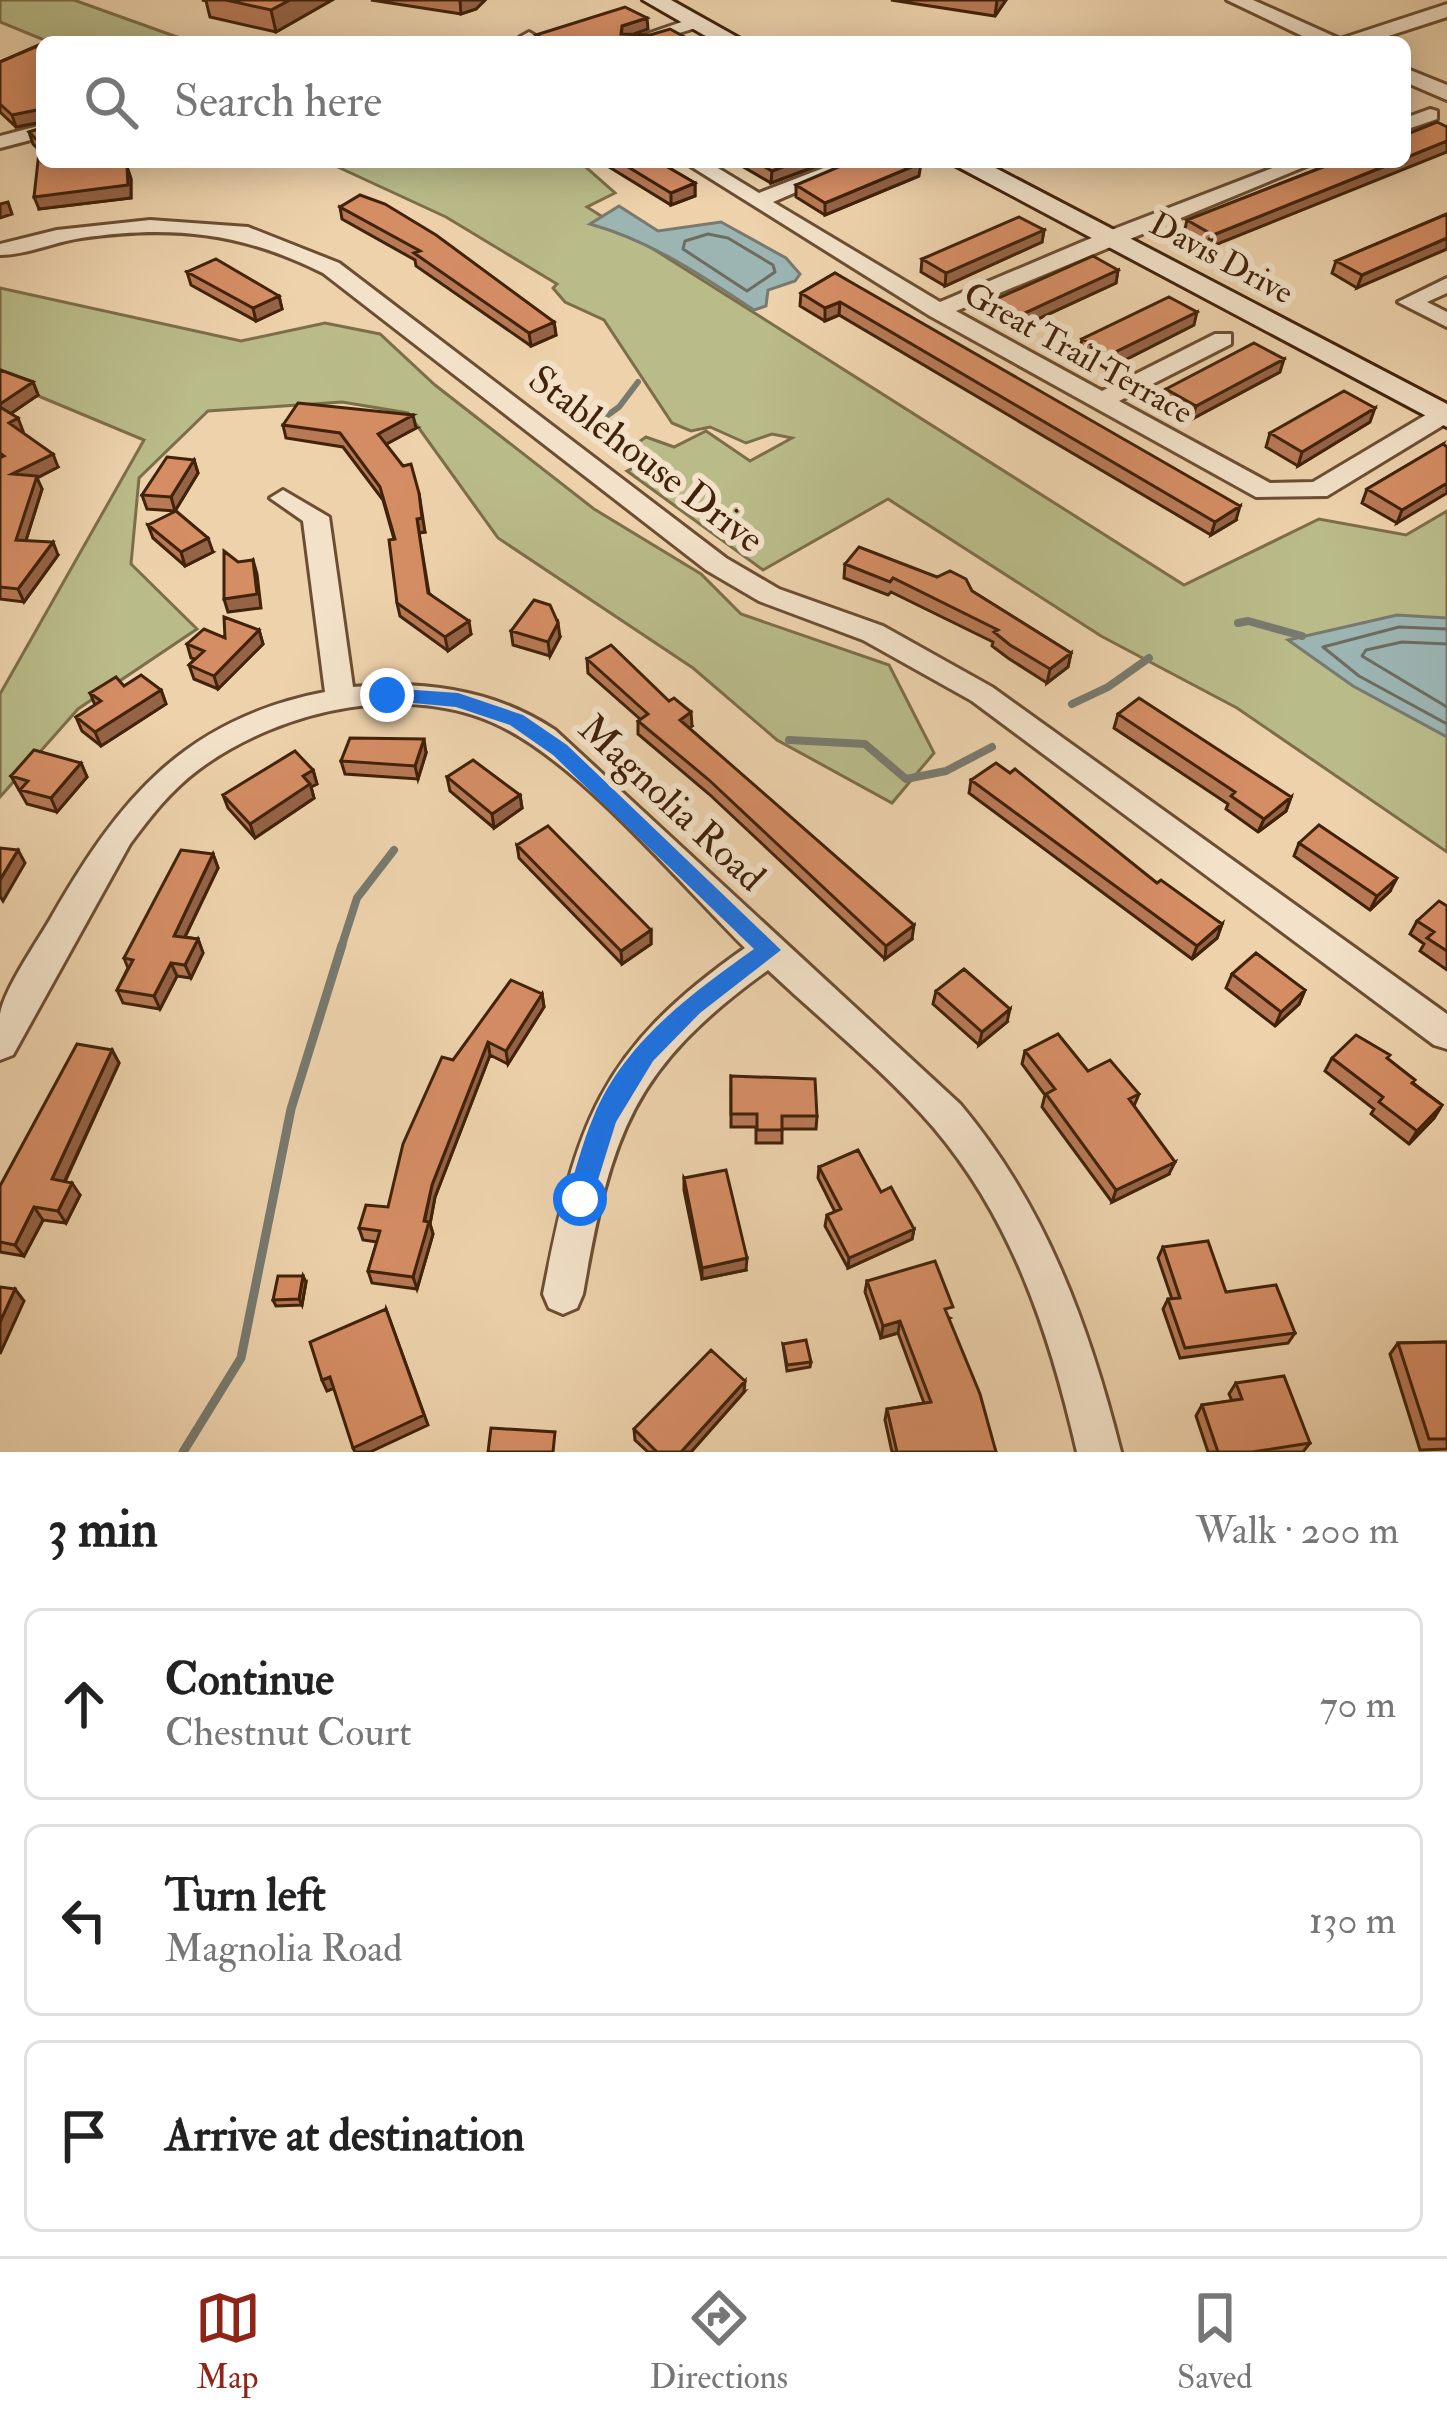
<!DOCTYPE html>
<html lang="en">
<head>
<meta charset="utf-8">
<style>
  :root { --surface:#fff; --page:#f6f6f6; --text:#222; --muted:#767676; --line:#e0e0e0; --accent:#8f2418 }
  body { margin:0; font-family:"IM FELL Double Pica",serif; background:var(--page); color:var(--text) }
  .stop { position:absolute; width:36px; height:36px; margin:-27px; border:9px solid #1a73e8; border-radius:50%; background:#fff }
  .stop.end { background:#1a73e8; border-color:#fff; box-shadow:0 3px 12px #0008 }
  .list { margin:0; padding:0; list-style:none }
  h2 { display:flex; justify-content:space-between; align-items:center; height:156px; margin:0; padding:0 48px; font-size:51px }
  h2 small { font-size:39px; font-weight:400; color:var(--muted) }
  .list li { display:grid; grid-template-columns:78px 1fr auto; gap:36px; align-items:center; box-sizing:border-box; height:192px; margin:0 24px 24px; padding:0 24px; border:3px solid var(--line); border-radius:18px }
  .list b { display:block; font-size:45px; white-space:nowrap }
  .list p { margin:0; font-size:39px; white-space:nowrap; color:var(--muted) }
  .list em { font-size:39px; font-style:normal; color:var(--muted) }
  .icon { flex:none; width:66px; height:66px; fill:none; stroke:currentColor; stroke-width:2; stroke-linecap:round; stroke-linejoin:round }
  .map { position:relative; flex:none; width:1447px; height:1452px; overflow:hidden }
  .search { position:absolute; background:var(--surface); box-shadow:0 6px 30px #0003; left:36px; right:36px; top:36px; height:132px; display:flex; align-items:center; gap:30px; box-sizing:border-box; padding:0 42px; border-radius:18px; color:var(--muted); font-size:45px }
  .sheet { height:804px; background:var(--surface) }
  nav { display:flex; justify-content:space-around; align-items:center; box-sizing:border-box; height:168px; border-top:3px solid var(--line); background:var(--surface); font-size:33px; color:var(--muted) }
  nav a { display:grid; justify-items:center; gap:6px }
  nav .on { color:var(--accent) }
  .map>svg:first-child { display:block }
  .green { fill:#b9bb89; stroke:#7d6e4a; stroke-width:3 }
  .water { fill:#9cb5b3; stroke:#787a6f; stroke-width:3 }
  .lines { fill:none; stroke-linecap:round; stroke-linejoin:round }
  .shore { stroke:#6e6c5e; stroke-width:3 }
  .stream-far2 { stroke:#787a6f; stroke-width:6 }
  .stream-far1 { stroke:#787a6f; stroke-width:8 }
  .stream { stroke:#787a6f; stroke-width:9 }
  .minor-casing { stroke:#6c4e32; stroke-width:6 }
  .tertiary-casing { stroke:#6c4e32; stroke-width:6 }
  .secondary-casing { stroke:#41220a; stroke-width:6 }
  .minor { fill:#f3e2c9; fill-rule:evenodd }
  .tertiary { fill:#f3e2c9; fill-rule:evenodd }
  .secondary { fill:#f3e2c9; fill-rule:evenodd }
  .wall { fill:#b77956; stroke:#41220a; stroke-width:3 }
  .shaded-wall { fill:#956346; stroke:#41220a; stroke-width:3 }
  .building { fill:#d58d64; stroke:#41220a; stroke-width:3 }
  .route { fill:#1a73e8 }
  .labels { text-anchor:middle; stroke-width:12; stroke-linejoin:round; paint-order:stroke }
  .far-street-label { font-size:33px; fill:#41220a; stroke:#f3e2c9 }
  .street-label { font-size:39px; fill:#41220a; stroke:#f3e2c9 }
</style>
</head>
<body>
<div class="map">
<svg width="1447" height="1452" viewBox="0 0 1447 1452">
  <rect width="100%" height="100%" fill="#edd2ac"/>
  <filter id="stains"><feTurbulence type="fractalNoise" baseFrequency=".00167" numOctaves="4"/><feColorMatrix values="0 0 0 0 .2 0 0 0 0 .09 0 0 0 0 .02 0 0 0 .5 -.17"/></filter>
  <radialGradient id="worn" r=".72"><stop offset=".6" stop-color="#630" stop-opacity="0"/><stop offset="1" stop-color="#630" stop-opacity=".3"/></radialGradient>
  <!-- green -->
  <path class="green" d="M0,0H74L191,42H49L0,22Z
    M327,162H580L615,193L587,207L1184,585L1319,519L1406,535L1447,511V852L1237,708L1101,636L888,499L763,570L627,471L649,460L636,444L646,437L674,447L706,431L750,461L792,438L772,434L746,443L710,427L691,431L672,423L604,320L565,302L553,288L557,284L446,217Z
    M0,288L241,341L325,323L380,334L435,385L594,509L701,574L741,614L889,665L934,753L892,803L777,740L693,668L498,538L408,413L342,402L208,411L139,478L131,564L197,629L78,709L0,797V694L144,440L0,380Z"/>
  <!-- water -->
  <path class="water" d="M619,206L658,231L721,222L786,258L800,274L795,281L768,290L766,306L754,310C701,275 651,241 590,224Z
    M1397,615L1447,618V737L1353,686L1288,640Z"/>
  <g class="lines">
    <!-- shore -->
    <path class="shore" d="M708,234L728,238L773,265L775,272L747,291L683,249L685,241Z
      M1447,629L1399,627L1323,647L1359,676L1447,724
      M1447,644L1402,642L1366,650L1362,656L1447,707"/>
    <!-- stream-far2 -->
    <path class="stream-far2" d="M591,427L619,407L638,382"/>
    <!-- stream-far1 -->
    <path class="stream-far1" d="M1238,623L1248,621L1302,636
      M1072,704L1108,687L1149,658
      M789,740L865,744L906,779L946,771L992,747
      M341,948L357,898L394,850"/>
    <!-- stream -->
    <path class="stream" d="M183,1452L241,1358L291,1109L342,945"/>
    <defs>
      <path id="minor" d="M696,17L702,18V26L650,42H624Z
        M529,32L546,42H525L520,37Z
        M1430,109L1437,111V119L1405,130V118Z
        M42,125V137L0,148V136Z
        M684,162H708L759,193L839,162H866L773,202L940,302L1101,234L1288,162H1316L956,311L1102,391L1215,334H1231V344L1119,401L1270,483L1313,482L1434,410L1447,409V423L1327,496L1256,497L930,316Z
        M150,220L248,227L339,263L726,558L779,589L883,626L992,687L1447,1014V1049L1434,1045L972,701L863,640L759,601L706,570L323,273C241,232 172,225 81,238C54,242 26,255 0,255V244L57,230Z
        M1447,278V293L1427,302L1447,312V327L1398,302Z
        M283,490L329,517L353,687C424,680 495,690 555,730L960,1104C1045,1205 1089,1325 1121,1452H1077C1050,1335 1013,1221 934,1128C884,1070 823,1022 768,970C632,1068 611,1134 583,1294L577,1308L563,1314L549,1308L543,1294C576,1124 598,1051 745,948C681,884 587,773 510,731C415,678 281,708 198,770C170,791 150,817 130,844L13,1055L0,1060C0,1045 0,1028 0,1014C5,987 38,941 52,916C119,799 185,719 325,692L303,521L270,498Z"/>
      <path id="tertiary" d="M1227,0H1253L1340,39L1447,4V17L1370,42H1315Z
        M1405,68L1447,85V100L1405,82Z"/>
      <path id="secondary" d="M643,0H671L746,42H716Z
        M949,162H984L1447,404V427Z"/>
    </defs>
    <!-- minor casing -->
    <use href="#minor" class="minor-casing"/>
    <!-- tertiary casing -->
    <use href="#tertiary" class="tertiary-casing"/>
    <!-- secondary casing -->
    <use href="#secondary" class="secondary-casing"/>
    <!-- minor -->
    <use href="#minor" class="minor"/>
    <!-- tertiary -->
    <use href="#tertiary" class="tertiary"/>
    <!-- secondary -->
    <use href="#secondary" class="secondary"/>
  </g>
  <!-- wall -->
  <path class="wall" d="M202,0H332L276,32L210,17L206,1Z
    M371,0H485L476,9L461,14Z
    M891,0H1006L995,16Z
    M41,44L42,162L127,167L131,179V198L39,209V150L33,144L29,132L42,128L41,122L16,127L0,112V62Z
    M601,162H659L695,183V196L671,205Z
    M735,162H827L771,183Z
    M1336,162L1210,247L1184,233L1187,220Z
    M919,176L825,215L796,197V185Z
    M340,207L554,322L556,335L531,346L416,266L415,260L342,219Z
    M1447,214L1357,288L1332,273L1336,261Z
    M1044,230L1042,242L945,286L921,272L922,259Z
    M1118,270L1116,283L1016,329L991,314L992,301Z
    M187,272L279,296L282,309L256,321L191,285Z
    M835,273L1236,520L1211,535L839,315L825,321L800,306L801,293Z
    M1194,325L1107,369L1079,352L1082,339Z
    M0,370L33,382L38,395L10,414L22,432L58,467L37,478L42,489L26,540L58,555L24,602L0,599Z
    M1280,372L1192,419L1163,402L1166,389Z
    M1370,422L1298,466L1266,447L1270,433Z
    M283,425L416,428L386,444L425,532L419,533L429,593L471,634L448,651L400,616L397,603L394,539L383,500L343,447L286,438Z
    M1443,444L1397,523L1362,503L1367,489Z
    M194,460L198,473L175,511L147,509L142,495Z
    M148,525L213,552L185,566L153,538Z
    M845,564L937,577L972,591L1071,653L1068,667L1047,683L1008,658L992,646L993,642L891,592L888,595L844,578Z
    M259,630L263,644L218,689L194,679L189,665L195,659L191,658L187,644Z
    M511,631L560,637L550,656L513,645Z
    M587,659L692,726L689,728L912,939L885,959L709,794L638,734V721L640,719L588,673Z
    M124,686L161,690L166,704L101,746L82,731L76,717L95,705L90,693Z
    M1118,714L1291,797L1286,811L1258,832L1226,809L1228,804L1114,728Z
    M426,753L418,779L345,774L341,761Z
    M81,763L87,777L57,812L27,804L11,776Z
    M313,770L317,784L311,787L314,798L255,838L228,808L223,795Z
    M447,777L520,795L522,808L494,828L450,791Z
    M971,780L1157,883L1222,924L1217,938L1192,959L969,793Z
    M1299,843L1390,891L1370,910L1294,856Z
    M517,845L651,930V944L622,964L519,858Z
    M213,854L218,868L185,937L198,939L203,953L191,978L177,976L160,1009L123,1003L117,990L128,968L124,958Z
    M1447,906V970L1420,951L1424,944L1410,934L1417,921Z
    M1232,974L1305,990L1299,1004L1275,1026L1226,988Z
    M936,991L1007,1022L979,1045L933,1004Z
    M542,994L544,1007L508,1064L490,1055L435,1197L430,1224L433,1234L417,1289L372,1283L368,1271L377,1242L363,1240L359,1228L388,1207L453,1060Z
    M112,1050L119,1063L65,1182L80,1195L66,1223L43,1220L24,1256L0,1252V1186Z
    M1025,1051L1088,1071L1139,1094L1134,1106L1169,1174L1112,1202L1042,1107L1045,1095L1022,1064Z
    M1332,1058L1388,1059L1413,1083L1442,1105L1434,1118L1409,1144L1371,1114L1374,1109L1325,1071Z
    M731,1076L817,1116L816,1129H782V1143H756V1127H731Z
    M819,1167L881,1192L914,1229L912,1239L848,1268L825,1226L827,1215L835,1212L818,1178Z
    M684,1178L746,1270L702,1279L684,1190Z
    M1163,1247L1226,1292L1295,1333L1288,1343L1180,1358L1163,1309L1168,1299H1172L1158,1258Z
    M867,1281L950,1318L948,1319L996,1452H892L885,1420L887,1409L924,1403L898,1333L881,1338L865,1292Z
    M306,1282L302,1305L276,1306L273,1300Z
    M1447,1342V1449L1420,1450L1390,1354L1398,1343Z
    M783,1344L811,1362L810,1367L787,1371Z
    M1236,1383L1310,1443L1303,1452H1208L1196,1416L1202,1405L1232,1401L1229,1394Z
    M744,1392L691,1452H648L635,1440L634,1429Z"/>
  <!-- shaded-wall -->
  <path class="shaded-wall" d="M290,0H332L276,32L271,10Z
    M460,0H485L476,9L461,14Z
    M997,0H1006L995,16Z
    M647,18L648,29L623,38L621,42L622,26Z
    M41,109L42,122L16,127L12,115Z
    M1447,141V152L1210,247L1213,235L1395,162H1405V158Z
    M795,162H827L771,183L772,171Z
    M921,163L919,176L825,215V203Z
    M127,167L131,179V198L39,209L34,197Z
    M695,183V196L671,205V193Z
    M8,202L12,214L0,218V204Z
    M1044,230L1042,242L945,286L946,273Z
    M1447,238V249L1357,288L1362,275Z
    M1118,270L1116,283L1016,329L1018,316Z
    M279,296L282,309L256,321L253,308Z
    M840,302L839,315L825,321V308Z
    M1197,312L1194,325L1107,369L1109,355Z
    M554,322L556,335L531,346L529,333Z
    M1284,359L1280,372L1192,419L1196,406Z
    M33,382L38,395L3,419L0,404Z
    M1375,408L1370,422L1298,466L1302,452Z
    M413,415L416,428L381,447L378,434Z
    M18,418L23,431L14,436L9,423Z
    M53,454L58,467L37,478L42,489L22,553L16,540L12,474Z
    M194,460L198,473L175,511L171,497Z
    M1447,483V493L1397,523L1402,510Z
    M419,493L425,532L419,533L417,519Z
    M1240,506L1236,520L1211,535L1215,522Z
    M208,538L213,552L185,566L181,552Z
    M53,542L58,555L24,602L18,589Z
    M253,560L257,574L261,608L228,612L224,599Z
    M469,621L471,634L448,651L445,637Z
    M558,623L560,637L550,656L548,642Z
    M259,630L263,644L218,689L214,676Z
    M1071,653L1068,667L1047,683L1050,669Z
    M161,690L166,704L101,746L95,732Z
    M691,712L692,726L680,733V720Z
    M424,739L426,753L418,779L415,766Z
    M81,763L87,777L57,812L51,798Z
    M313,770L317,784L311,787L314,798L255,838L250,824L303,776Z
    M520,795L522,808L494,828L492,814Z
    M1291,797L1286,811L1258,832L1264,819Z
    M18,850L25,863L3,901L0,896V880Z
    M213,854L218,868L179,949L174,936Z
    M1397,878L1390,891L1370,910L1377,896Z
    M1222,924L1217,938L1192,959L1197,946Z
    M914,925L912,939L885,959L886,946Z
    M651,930V944L622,964L621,951Z
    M198,939L203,953L191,978L185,965Z
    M171,963L177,976L160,1009L154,996Z
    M1305,990L1299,1004L1275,1026L1281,1012Z
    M542,994L544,1007L508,1064L506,1051Z
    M1010,1009L1007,1022L979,1045L982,1032Z
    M488,1042L490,1055L435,1197L430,1224L433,1234L417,1289L413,1277L432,1185Z
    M112,1050L119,1063L60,1191L52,1179Z
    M1442,1105L1434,1118L1409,1144L1417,1131Z
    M1175,1162L1169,1174L1112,1202L1116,1190Z
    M72,1183L80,1195L66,1223L58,1211Z
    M34,1207L43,1220L24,1256L15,1245Z
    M914,1229L912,1239L848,1268L849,1258Z
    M747,1258L746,1270L702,1279V1268Z
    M303,1276L306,1282L302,1305L299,1299Z
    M15,1289L24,1301L0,1354V1322Z
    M386,1309L428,1425L370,1452H355L353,1448Z
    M900,1321L898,1333L881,1338L883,1326Z
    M330,1377L335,1388L327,1391L322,1380Z
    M745,1381L744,1392L691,1452H681Z"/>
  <!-- building -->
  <path class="building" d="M226,0H290L271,10Z
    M625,7L647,18L622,26L621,34L650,35L670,29L694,42H548L536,35Z
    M42,44V162H123L127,167L128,185L34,197L40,143L29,132L42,128L41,109L12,115L0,104V62Z
    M1437,122L1447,127V141L1405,158V135Z
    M620,162H659L695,183L671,193Z
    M756,162H795L772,171Z
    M850,162H918L921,163L825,203L796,185Z
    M1336,162H1395L1213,235L1187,220Z
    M360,195L385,204L436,235L554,322L529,333L414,253L420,251L340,207Z
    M1447,214V238L1362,275L1336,261Z
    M1019,217L1044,230L946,273L922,259Z
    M1093,256L1118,270L1018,316L992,301Z
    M216,259L279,296L253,308L187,272Z
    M835,273L1240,506L1215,522L840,302L825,308L801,293Z
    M1169,297L1197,312L1109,355L1082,339Z
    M1254,343L1284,359L1196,406L1166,389Z
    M0,370L33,382L0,404Z
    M1344,391L1375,408L1302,452L1270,433Z
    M298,403L413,415L378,434L403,466L411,464L419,493L422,518L417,519L428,593L469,621L445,637L397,603L389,540L395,539L380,487L340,433L283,425Z
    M0,407L18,418L9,423L53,454L12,474L37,476L16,540L53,542L18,589L0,587V458L4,456L0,453Z
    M1443,444L1447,447V483L1402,510L1367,489Z
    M167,457L194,460L171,497L142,495Z
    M176,511L208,538L181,552L148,525Z
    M859,547L937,577L950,571L966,579L972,591L1071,653L1050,669L1010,645L994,632L998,630L893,578L890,582L845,564Z
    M224,551L238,562L253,560L257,594L224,599Z
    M534,600L550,605L558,623L548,642L511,631Z
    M224,617L259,630L214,676L189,665L204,651L187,644L204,629L225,638Z
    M611,645L669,701L674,698L691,712L680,720L914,925L886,946L709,780L638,721L648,714L587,659Z
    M141,675L161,690L95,732L76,717L101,701L90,693L116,677L124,686Z
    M1139,698L1291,797L1264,819L1231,796L1235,792L1118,714Z
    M350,738L424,739L415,766L341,761Z
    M34,750L81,763L51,798L20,790L28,781L11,776Z
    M295,751L313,770L303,776L310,784L250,824L223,795Z
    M473,760L520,795L492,814L447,777Z
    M996,763L1010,773L1015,769L1157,883L1161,880L1222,924L1197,946L971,780Z
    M1319,825L1397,878L1377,896L1299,843Z
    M548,826L651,930L621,951L517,845Z
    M0,848L18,850L0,880Z
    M181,850L213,854L174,936L198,939L185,965L171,963L154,996L117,990L133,960L124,958Z
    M1439,901L1447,906V951L1427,938L1434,932L1417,921Z
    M1256,953L1305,990L1281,1012L1232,974Z
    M964,969L1010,1009L982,1032L936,991Z
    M511,980L542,994L506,1051L488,1042L432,1185L424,1221L429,1222L413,1277L368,1271L380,1231L359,1228L366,1205L388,1207L403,1144L442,1057L453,1060Z
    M1058,1034L1088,1071L1110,1060L1139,1094L1129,1099L1175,1162L1116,1190L1046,1094L1055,1089L1025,1051Z
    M1356,1035L1390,1055L1387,1058L1415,1080L1412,1083L1442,1105L1417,1131L1379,1102L1383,1097L1332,1058Z
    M77,1044L112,1050L52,1179L72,1183L58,1211L34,1207L15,1245L0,1242V1186Z
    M731,1076L815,1079L817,1116H782V1130H757V1114H731Z
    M858,1150L881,1192L891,1187L914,1229L849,1258L827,1215L841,1209L819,1167Z
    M726,1170L747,1258L702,1268L684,1178Z
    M1208,1241L1226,1292L1276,1285L1295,1333L1185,1348L1168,1299L1180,1298L1163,1247Z
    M935,1261L953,1307L945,1309L980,1394L996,1452H897L887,1409L931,1402L900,1321L883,1326L867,1281Z
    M278,1276H303L299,1299L273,1300Z
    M0,1287L15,1289L0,1322Z
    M386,1309L424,1415L353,1448L330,1377L322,1380L310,1342Z
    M806,1340L811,1362L787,1365L783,1344Z
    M1447,1342V1439H1429L1398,1343Z
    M711,1350L745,1381L681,1452H657L634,1429Z
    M1284,1376L1310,1443L1252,1452H1218L1202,1405L1242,1399L1236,1383Z
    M491,1428L555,1432L553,1452H488Z"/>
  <!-- route -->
  <path class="route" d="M387,688L458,693L523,715L567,745L781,950L700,1013L653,1061L616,1122L592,1199L580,1211L567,1199C575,1172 582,1144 593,1118C623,1043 691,994 754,949L553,755L510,725L456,707L380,700V690Z"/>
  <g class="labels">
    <!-- far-street labels -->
    <g class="far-street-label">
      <text transform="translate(1222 257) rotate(28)" y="12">Davis Drive</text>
      <text transform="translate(1079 352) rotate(29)" y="12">Great Trail Terrace</text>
    </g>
    <!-- street labels -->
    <g class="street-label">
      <text transform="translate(647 458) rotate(37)" y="14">Stablehouse Drive</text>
      <text transform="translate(673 802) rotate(43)" y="14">Magnolia Road</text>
    </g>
  </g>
  <rect width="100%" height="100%" filter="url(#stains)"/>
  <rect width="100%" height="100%" fill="url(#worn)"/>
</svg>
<div class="stop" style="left:580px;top:1199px"></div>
<div class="stop end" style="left:387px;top:695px"></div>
<div class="search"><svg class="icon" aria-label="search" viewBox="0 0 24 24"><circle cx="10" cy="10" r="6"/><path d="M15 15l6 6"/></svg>Search here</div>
</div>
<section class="sheet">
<h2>3 min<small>Walk · 200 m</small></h2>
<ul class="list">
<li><svg class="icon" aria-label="ahead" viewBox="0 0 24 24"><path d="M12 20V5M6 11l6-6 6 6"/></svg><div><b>Continue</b><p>Chestnut Court</p></div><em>70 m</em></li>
<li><svg class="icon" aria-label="left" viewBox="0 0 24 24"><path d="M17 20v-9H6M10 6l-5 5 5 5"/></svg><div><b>Turn left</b><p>Magnolia Road</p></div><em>130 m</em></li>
<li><svg class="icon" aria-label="arrive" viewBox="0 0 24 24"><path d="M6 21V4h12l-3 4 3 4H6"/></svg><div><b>Arrive at destination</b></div></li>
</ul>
</section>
<nav>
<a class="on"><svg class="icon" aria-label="map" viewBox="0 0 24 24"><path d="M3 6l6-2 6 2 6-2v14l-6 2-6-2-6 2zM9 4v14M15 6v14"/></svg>Map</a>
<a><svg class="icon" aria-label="directions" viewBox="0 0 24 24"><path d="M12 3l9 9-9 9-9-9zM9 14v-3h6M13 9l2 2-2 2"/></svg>Directions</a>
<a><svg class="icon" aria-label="saved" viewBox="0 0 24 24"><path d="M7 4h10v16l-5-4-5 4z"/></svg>Saved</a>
</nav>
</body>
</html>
